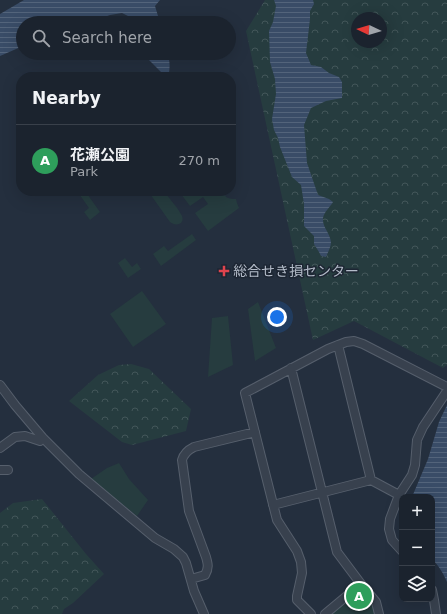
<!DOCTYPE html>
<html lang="en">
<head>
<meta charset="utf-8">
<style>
  :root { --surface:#1b232e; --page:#282f3a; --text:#f1f3f6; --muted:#a0a4aa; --line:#39404a; --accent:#8ab4f8 }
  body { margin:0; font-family:"DejaVu Sans","Noto Sans JP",sans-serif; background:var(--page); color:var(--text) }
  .controls { position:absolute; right:12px; bottom:12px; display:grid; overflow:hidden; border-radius:8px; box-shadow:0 4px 16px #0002 }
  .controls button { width:36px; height:36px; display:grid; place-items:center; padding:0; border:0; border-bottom:1px solid var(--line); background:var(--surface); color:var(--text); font:20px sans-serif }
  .compass { position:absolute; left:351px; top:12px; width:36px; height:36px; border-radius:50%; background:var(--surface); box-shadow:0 4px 16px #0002; rotate:274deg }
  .you { position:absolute; left:277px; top:317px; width:14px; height:14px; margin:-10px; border:3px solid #fff; border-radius:50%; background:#1a73e8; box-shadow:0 0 0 6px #1a73e833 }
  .badge { display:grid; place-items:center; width:26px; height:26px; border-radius:50%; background:var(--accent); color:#fff; font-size:13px; font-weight:700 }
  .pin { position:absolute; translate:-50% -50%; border:2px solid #fff; box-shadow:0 1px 4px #0006 }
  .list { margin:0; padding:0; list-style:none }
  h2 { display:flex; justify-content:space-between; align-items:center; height:52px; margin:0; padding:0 16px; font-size:17px }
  h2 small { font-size:13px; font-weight:400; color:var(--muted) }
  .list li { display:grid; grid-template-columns:26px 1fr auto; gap:12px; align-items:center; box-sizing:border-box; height:72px; padding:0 16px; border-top:1px solid var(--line) }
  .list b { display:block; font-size:15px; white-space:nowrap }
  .list p { margin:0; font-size:13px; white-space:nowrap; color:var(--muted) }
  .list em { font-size:13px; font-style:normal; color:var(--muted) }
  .icon { flex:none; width:22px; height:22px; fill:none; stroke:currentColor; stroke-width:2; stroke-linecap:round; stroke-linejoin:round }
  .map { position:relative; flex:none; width:447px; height:614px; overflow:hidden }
  .search { position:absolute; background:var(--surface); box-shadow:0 4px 16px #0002; left:16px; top:16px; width:220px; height:44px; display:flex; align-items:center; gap:10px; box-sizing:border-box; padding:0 14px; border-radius:22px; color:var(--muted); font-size:15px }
  .panel { position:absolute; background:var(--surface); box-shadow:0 4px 16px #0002; left:16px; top:72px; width:220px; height:124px; border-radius:16px }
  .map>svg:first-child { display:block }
  .green { fill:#263c3f }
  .forest { fill:url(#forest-crowns); fill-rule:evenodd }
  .water { fill:url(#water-rules) }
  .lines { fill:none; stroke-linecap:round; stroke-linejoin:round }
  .minor-casing { stroke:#565f6c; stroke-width:10 }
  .minor { stroke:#38414e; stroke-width:8 }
  .health-dot { fill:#e0444e; stroke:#1d2633; stroke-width:1.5 }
  .labels { text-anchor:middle; stroke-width:3; stroke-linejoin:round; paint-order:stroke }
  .poi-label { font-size:14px; fill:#b4bcc9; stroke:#1d2633; text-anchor:start }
</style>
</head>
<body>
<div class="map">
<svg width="447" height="614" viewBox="0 0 447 614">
  <defs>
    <pattern id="forest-crowns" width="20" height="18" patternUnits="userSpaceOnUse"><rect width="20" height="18" fill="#263c3f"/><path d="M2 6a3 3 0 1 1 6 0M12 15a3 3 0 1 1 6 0" fill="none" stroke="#435659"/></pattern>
    <pattern id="water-rules" width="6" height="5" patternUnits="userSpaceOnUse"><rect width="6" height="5" fill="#394c67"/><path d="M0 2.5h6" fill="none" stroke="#53647b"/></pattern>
  </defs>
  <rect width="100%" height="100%" fill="#242f3e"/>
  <!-- green -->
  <path class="green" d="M77,191H85L100,212L90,220L84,212L89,208Z
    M148,191H164C168,197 179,209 182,216C185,224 176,227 170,222Z
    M185,191H223C224,198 229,199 236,199L237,203L239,208L208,231L195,213L208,204L203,197L190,206L181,194Z
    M192,234L196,240L161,266L153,254L164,246L168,251Z
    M125,258L132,267L137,263L141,269L128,278L118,263Z
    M142,291L166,324L133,347L110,314Z
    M258,302L276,348L255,361L248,309Z
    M228,316L233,365L208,377L212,318Z
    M119,463L129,479L148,500L137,516L91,479L107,468Z
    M359,589H361L374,604L376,614H329Z"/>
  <!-- forest -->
  <path class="forest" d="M265,0H447V365L443,368L354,321L313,340L246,31ZM357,18H381V42H357Z
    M131,364L149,369L191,409L186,431L132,445L122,442L69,401L98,375L119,365Z
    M42,499L86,554L104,574L73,603L64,609L62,614H0V513L13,503Z"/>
  <!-- water -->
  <path class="water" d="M24,0H160L155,6L158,16V23H134L130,17L122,13L110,15L88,23H23V46L0,56V14Z
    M274,0H313L314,4L310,11V19L306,53L311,65L321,67L329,73L339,77L342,82V98L326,101L311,108L304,125L307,163L318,195L329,199L333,202C330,207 324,212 323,218C322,227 330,233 331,242C331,247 328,252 326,257L321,256L319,252L314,244V236L304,226V204L301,185L292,177L280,147L278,138L274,130L272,119L276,94L275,79L270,62L269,31L273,22L276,6Z
    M142,53H167C170,60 170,66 169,73L163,74Z
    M447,405V582C443,573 439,566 432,559V497H412L428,459L439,422Z"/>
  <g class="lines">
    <defs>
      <path id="minor" d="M338,345L371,480L399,495
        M291,368L337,552L361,584L376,602L379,614
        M0,385L15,405L43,438L79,474L155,538L174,549L183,557L186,563L194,591L204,614
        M0,448L15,437L25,436L40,441L43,438
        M0,470H8
        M273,505L371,480
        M402,551L392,540L389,529L390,519L399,495L412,475L415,465L417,440L423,427L447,391
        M191,579L205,575C209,568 208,564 206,557L189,511L182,460C184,453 188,450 194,447L255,432
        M432,590L434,600L436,614
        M311,614L297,600V596L302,573L301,562L297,551L277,520L245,393L328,349L346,342L354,341L363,344L447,387
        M325,614L361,584"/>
    </defs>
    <!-- minor casing -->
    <use href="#minor" class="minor-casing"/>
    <!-- minor -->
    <use href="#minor" class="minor"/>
  </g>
  <!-- markers -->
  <path class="health-dot" d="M222 265h4v4h4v4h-4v4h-4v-4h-4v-4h4z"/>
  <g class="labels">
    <!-- poi labels -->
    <g class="poi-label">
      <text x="233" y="276">総合せき損センター</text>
    </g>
  </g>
</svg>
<div class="controls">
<button>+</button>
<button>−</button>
<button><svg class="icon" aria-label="layers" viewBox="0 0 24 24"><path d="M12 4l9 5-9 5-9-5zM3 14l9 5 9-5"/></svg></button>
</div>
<svg class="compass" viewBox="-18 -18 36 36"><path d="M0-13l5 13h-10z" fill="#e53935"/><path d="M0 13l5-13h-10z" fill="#a0a4aa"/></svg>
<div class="you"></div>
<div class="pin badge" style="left:359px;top:596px;background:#2e9e5b">A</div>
<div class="search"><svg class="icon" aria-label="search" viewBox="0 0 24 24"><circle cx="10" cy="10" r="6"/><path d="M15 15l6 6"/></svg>Search here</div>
<section class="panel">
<h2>Nearby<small></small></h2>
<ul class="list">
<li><span class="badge" style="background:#2e9e5b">A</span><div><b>花瀬公園</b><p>Park</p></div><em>270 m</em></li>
</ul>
</section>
</div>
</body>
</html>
